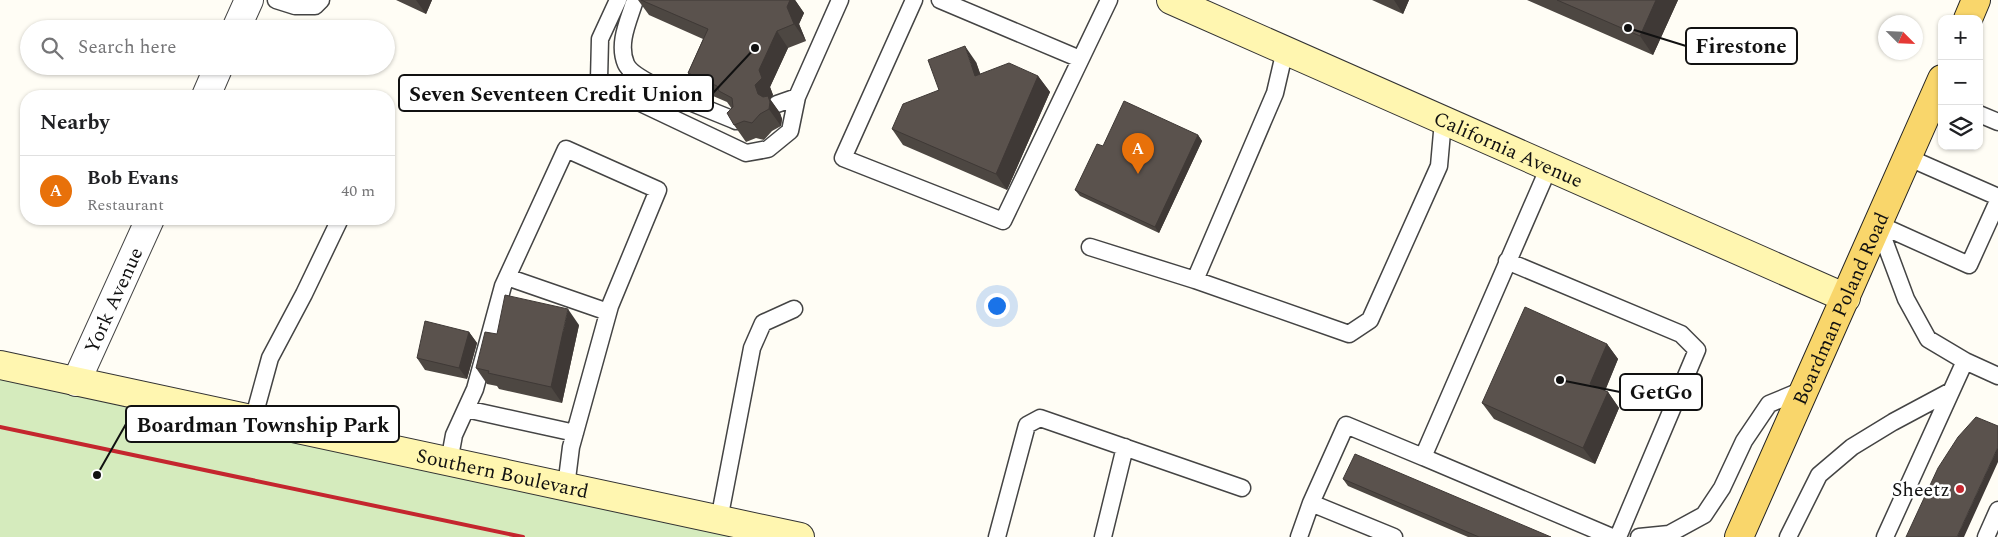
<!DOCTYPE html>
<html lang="en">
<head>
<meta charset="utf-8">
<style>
  :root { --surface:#fff; --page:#f2f2f2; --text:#202124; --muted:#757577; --line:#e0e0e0; --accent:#c4262e }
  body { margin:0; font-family:Spectral,serif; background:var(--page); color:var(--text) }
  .controls { position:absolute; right:15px; top:15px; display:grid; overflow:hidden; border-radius:10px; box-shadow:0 1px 4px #0004 }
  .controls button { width:45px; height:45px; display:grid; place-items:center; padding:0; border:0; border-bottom:1px solid var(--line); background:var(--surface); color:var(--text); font:25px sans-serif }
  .compass { position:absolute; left:1878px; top:15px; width:45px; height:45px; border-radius:50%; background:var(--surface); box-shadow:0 1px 4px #0004; rotate:114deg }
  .you { position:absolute; left:996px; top:305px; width:18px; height:18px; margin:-12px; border:4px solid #fff; border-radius:50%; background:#1a73e8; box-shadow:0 0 0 8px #1a73e833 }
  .badge { display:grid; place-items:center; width:32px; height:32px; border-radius:50%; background:var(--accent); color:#fff; font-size:16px; font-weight:700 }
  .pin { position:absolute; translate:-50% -41px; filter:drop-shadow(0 1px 2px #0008) }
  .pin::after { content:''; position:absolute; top:26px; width:18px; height:15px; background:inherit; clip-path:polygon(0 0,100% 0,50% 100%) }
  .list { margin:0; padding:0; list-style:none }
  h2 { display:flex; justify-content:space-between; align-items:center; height:65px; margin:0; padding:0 20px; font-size:21px }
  h2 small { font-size:16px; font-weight:400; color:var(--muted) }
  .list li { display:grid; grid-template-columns:32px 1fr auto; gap:15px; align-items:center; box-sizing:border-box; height:70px; padding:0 20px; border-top:1px solid var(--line) }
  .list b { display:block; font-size:19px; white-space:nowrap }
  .list p { margin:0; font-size:16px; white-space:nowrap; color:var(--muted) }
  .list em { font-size:16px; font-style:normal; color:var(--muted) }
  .icon { flex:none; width:28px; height:28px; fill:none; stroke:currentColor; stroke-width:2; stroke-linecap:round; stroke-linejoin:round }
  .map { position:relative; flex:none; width:1998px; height:537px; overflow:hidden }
  .search { position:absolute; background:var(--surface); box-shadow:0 1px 4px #0004; left:20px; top:20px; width:375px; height:55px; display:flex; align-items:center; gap:12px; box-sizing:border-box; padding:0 18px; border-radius:28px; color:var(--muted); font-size:19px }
  .panel { position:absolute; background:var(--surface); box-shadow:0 1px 4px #0004; left:20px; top:90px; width:375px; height:135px; border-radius:20px }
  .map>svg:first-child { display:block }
  .green { fill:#d5ebbd }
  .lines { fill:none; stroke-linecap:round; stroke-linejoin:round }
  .lane-casing { stroke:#444; stroke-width:19 }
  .street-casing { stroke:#444; stroke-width:30 }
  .secondary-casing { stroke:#333; stroke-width:30 }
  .primary-casing { stroke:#222; stroke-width:30 }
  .lane { stroke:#fff; stroke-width:16 }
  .street { stroke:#fff; stroke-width:28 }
  .secondary { stroke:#fff6b0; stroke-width:28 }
  .primary { stroke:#f9d66b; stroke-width:28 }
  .rail { stroke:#c4262e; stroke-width:4 }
  .wall { fill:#4d4742 }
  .shaded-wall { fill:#3f3936 }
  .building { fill:#5a524d; stroke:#3f3936 }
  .poi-dot { fill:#c4262e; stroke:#fff; stroke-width:2 }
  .labels { text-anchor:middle; stroke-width:5; stroke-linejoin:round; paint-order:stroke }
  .street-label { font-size:20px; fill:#111; stroke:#fff }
  .poi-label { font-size:20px; fill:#111; stroke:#fff; text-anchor:end }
  .leader { fill:none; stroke:#111; stroke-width:2 }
  .callout-dot { fill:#111; stroke:#fff; stroke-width:2 }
  .callout { fill:#fff; stroke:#111; stroke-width:2 }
  .callout-label { font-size:21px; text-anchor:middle; font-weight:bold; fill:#111 }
</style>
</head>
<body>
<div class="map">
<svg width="1998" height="537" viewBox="0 0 1998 537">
  <rect width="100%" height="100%" fill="#fffdf5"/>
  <!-- green -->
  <path class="green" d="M0,365L800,537H0Z"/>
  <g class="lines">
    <defs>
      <path id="lane" d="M276,0L295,6H315L321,0
        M618,0L600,39L599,80L611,89L746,153L768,149L790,131L797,97L840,0
        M635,0C629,20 617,43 626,64C634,83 714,111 736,121
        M914,0L843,158L1003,221L1109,0
        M940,0L1080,59
        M1285,50L1275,93L1195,280L1349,334L1370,320L1439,166L1443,121
        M777,104L797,97
        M1979,114L1998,122
        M1907,157L1998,197
        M1549,167L1423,457L1612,537
        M1878,224L1969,265L1998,201
        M1878,224L1906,299L1928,339L1965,361
        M1090,247L1195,280
        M1507,261L1681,334L1697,350L1618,537
        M507,277L608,312
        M466,409L575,433
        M253,420L270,358L304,294L340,219
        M449,462L454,435L475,389L503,286L566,149L658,190L610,306L571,447L566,487
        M1311,503L1394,537
        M719,520L752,348L763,323L794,309
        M997,537L1027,425L1040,418L1242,488
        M1103,537L1125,447
        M1299,537L1311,503L1346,425L1423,457
        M1639,537L1669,534L1704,515L1722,488L1744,441L1769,404L1805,389
        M1788,537L1819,475L1852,447L1893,422L1951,391
        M1885,537L1965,361L1998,376
        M1986,537L1998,510"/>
      <g id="street">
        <path d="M236,29L249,0"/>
        <path d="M206,96L219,66"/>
        <path id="s1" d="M76,382L150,219"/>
      </g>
      <g id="secondary">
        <path id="s2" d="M1171,0L1846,298"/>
        <path id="s3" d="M0,365L800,537"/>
      </g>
      <g id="primary">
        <path d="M1968,19L1976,0"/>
        <path id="s4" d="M1739,537L1942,79"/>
      </g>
    </defs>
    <!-- lane casing -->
    <use href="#lane" class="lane-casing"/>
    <!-- street casing -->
    <use href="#street" class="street-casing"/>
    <!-- secondary casing -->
    <use href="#secondary" class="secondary-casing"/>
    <!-- primary casing -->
    <use href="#primary" class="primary-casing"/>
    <!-- lane -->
    <use href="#lane" class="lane"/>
    <!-- street -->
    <use href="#street" class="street"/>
    <!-- secondary -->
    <use href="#secondary" class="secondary"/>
    <!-- primary -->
    <use href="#primary" class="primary"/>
    <!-- rail -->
    <path class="rail" d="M0,427L523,537"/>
  </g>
  <!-- wall -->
  <path class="wall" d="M396,0H432L426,14Z
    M638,0H795L804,13L799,24L806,41L788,48L770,87L773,95L770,99L780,113L782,119L781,126L772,131L764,140L756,138L746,142L734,125L732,109L727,102L699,90L688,73L703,39L649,15Z
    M1372,0H1409L1403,14Z
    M1527,0H1678L1653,55Z
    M976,62L980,74L1038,76L1050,92L1007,190L903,145L892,129L939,90Z
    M1198,135L1202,141L1159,233L1080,196L1075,190L1103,146Z
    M579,325L562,403L499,389L497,386L487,384L476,368Z
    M469,332L477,343L467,379L425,370L417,358Z
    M1607,344L1618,359L1605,391L1608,392L1619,408L1595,464L1494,419L1482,403Z
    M1343,479L1551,537H1468L1348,486Z"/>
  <!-- shaded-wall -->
  <path class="shaded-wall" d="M416,0H432L426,14Z
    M789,0H795L804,13L799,24L806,41L794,24L787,7Z
    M1394,0H1409L1403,14Z
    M1656,0H1678L1653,55L1640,36Z
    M777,31L788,48L770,87L773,95L770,99L780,113L782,119L781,126L758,94L755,85L759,70Z
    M965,46L976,62L987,92L975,76Z
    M1038,76L1050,92L1007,190L996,174Z
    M1198,135L1202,141L1159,233L1155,227Z
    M568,309L579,325L562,403L551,387Z
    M469,332L477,343L467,379L459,368Z
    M1607,344L1618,359L1601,400L1590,384Z
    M1608,392L1619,408L1595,464L1583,448Z
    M1998,447V462L1964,537H1957Z"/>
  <!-- building -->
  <path class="building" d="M641,0H790L787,7L794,24L777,31L759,70L762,78L755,85L758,94L763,97L768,96L770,102L769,109L760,114L752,123L744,121L734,125L727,113L733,107L732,98L719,91L717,86L688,73L708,29Z
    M1557,0H1656L1640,36Z
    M965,46L975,76L1009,63L1038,76L996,174L892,129L903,104L939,90L928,60Z
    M1124,101L1198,135L1155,227L1075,190L1097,144L1103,146Z
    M505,295L568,309L551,387L488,373L489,371L476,368L485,332L497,334Z
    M1525,307L1607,344L1590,384L1608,392L1583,448L1482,403Z
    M425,321L469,332L459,368L417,358Z
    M1976,417L1998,426V447L1957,537H1906L1938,468L1958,437Z
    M1355,454L1551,537H1479L1343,479Z"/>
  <!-- markers -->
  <circle class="poi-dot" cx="1960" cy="489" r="5"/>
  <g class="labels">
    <!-- street labels -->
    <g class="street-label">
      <text dy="7" stroke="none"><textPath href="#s2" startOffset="369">California Avenue</textPath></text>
      <text dy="7" stroke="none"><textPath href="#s1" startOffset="90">York Avenue</textPath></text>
      <text dy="7" stroke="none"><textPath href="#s4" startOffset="250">Boardman Poland Road</textPath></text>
      <text dy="7" stroke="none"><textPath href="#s3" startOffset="514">Southern Boulevard</textPath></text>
    </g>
    <!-- poi labels -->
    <g class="poi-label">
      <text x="1950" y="496">Sheetz</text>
    </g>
  </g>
  <!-- callouts -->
  <path class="leader" d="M1628 28L1686 46M755 48L713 93M1560 380L1620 392M97 475L126 424"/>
  <g class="callout-dot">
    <circle cx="1628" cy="28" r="5"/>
    <circle cx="755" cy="48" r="5"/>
    <circle cx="1560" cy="380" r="5"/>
    <circle cx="97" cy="475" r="5"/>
  </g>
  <g class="callout">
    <rect x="1686" y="28" width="111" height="36" rx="5"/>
    <rect x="399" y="75" width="314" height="36" rx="5"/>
    <rect x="1620" y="374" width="82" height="36" rx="5"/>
    <rect x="126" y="406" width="273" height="36" rx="5"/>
  </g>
  <g class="callout-label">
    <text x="1741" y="53">Firestone</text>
    <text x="556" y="101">Seven Seventeen Credit Union</text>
    <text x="1661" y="399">GetGo</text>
    <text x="263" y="432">Boardman Township Park</text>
  </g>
</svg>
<div class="controls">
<button>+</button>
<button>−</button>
<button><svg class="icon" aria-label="layers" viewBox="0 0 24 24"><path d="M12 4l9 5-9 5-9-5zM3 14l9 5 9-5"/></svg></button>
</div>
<svg class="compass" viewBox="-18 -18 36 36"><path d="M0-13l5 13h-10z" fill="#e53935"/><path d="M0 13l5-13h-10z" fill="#757577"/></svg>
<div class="you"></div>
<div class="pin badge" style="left:1138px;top:174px;background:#e8710a">A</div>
<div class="search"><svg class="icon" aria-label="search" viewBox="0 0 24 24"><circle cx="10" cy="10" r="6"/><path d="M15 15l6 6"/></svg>Search here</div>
<section class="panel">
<h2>Nearby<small></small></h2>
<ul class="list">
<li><span class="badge" style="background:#e8710a">A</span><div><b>Bob Evans</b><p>Restaurant</p></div><em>40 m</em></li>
</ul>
</section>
</div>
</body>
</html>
